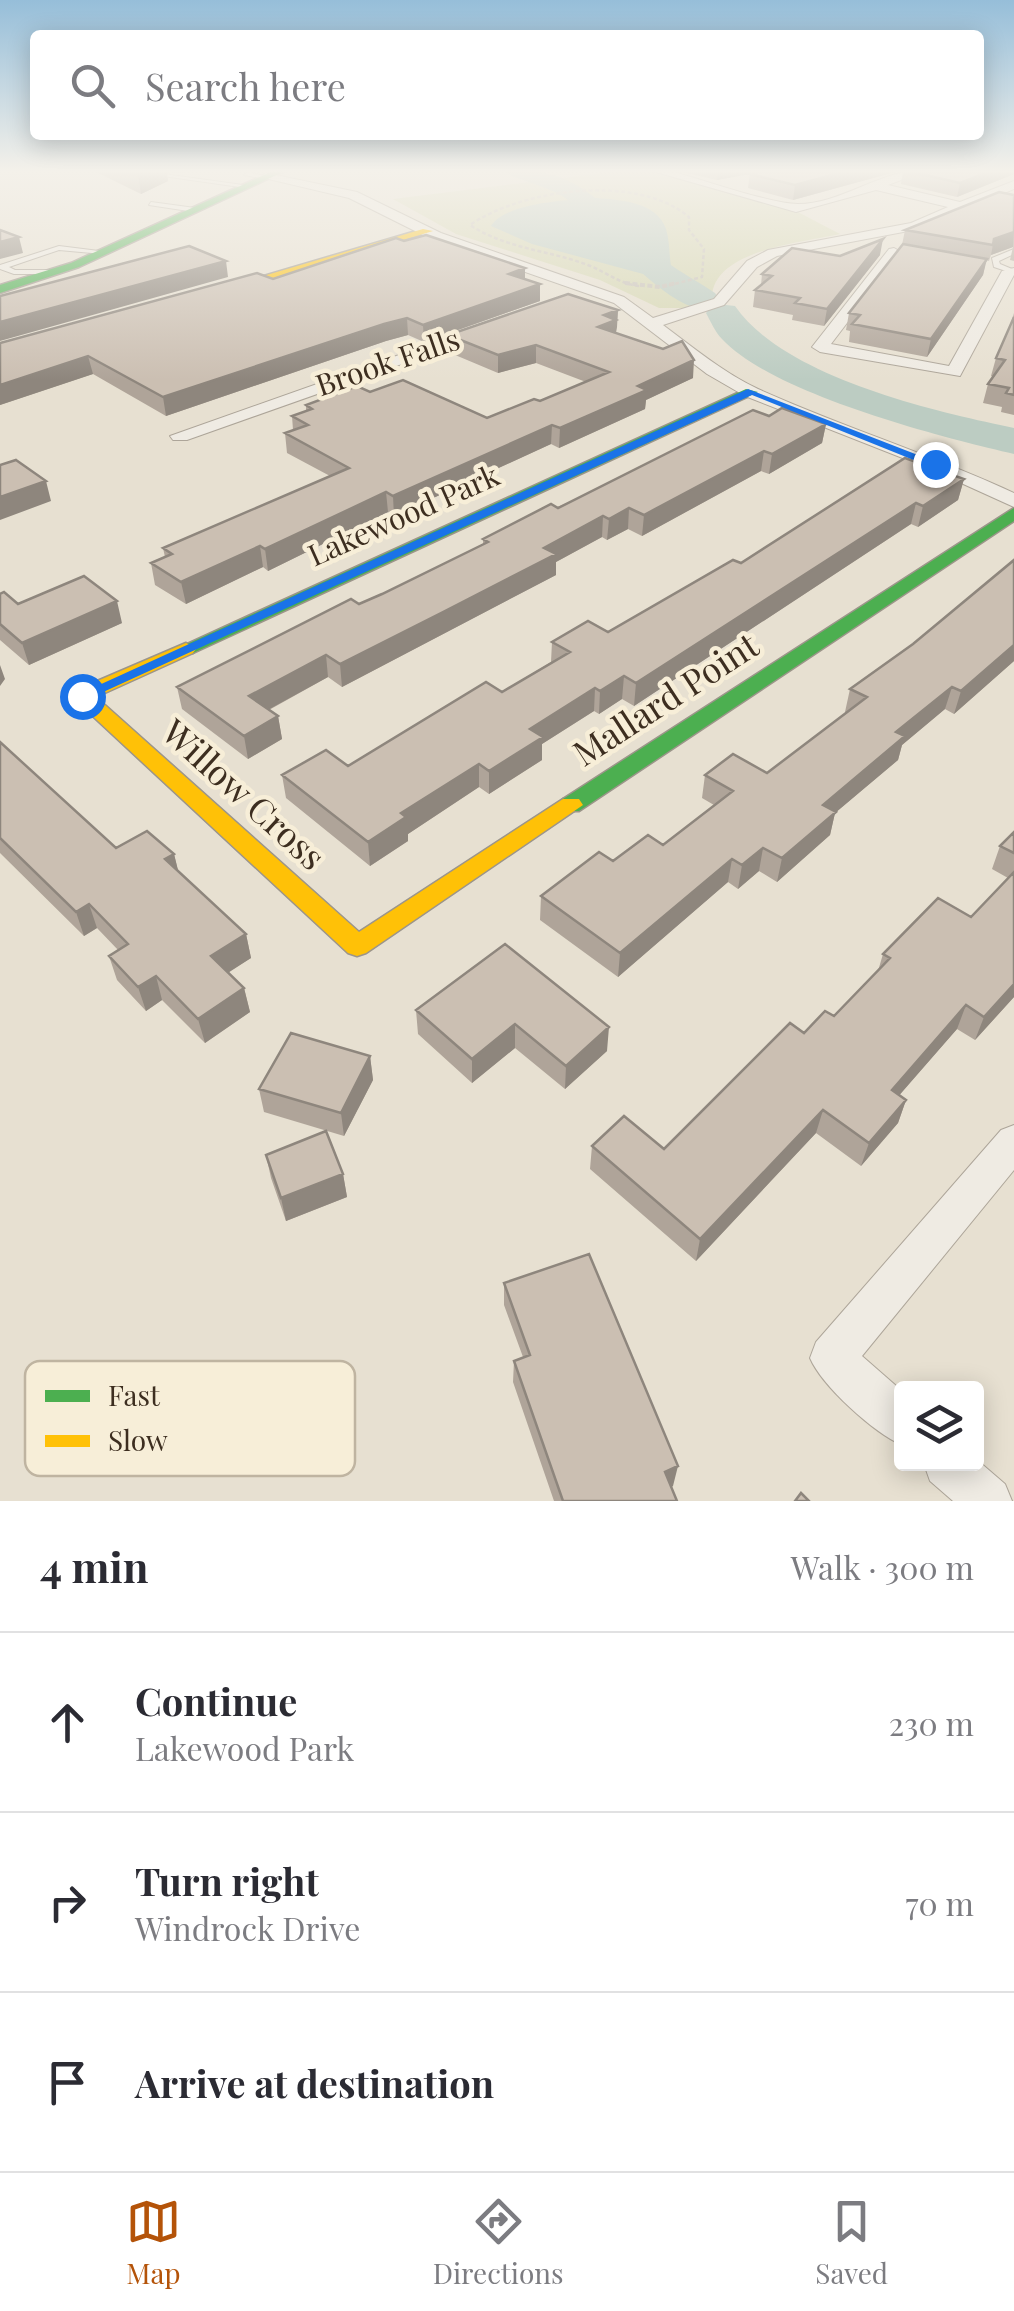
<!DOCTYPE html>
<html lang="en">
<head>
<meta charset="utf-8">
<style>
  :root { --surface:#fff; --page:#f2f2f3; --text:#2b2b33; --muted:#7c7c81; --line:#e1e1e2; --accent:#b45309 }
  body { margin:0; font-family:"Playfair Display",serif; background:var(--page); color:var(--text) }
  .controls { position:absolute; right:30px; bottom:30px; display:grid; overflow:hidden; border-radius:10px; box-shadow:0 5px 25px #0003 }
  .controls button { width:90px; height:90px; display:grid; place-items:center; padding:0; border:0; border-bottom:2px solid var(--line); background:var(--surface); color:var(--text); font:50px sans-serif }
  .stop { position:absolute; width:30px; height:30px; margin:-22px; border:8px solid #1a73e8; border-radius:50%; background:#fff }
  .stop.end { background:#1a73e8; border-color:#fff; box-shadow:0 2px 10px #0008 }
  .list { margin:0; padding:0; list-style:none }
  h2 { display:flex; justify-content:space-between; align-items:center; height:130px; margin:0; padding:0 40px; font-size:42px }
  h2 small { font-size:32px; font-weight:400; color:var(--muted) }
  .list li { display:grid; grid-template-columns:65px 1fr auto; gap:30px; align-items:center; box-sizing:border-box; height:180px; padding:0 40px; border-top:2px solid var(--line) }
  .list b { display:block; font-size:38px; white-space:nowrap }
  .list p { margin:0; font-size:32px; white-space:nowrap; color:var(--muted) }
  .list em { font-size:32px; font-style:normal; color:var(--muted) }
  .icon { flex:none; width:55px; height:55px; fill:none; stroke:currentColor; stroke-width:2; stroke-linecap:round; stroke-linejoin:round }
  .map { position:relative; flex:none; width:1014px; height:1501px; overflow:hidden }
  .search { position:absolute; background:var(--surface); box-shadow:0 5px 25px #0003; left:30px; right:30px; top:30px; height:110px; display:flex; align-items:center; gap:25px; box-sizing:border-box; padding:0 35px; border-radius:10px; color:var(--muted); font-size:38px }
  .sheet { height:670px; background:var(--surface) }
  nav { display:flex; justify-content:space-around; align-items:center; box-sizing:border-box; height:140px; border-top:2px solid var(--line); background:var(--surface); font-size:28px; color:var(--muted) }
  nav a { display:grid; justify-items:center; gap:5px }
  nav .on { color:var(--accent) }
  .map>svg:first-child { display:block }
  .green { fill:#d6d7b3 }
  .water { fill:#bcccc2 }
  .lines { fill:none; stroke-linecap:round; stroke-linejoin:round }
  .river { fill:#bcccc2; fill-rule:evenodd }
  .lane-casing { stroke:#ada599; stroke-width:2 }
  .street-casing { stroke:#ada599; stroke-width:2 }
  .fast-casing { stroke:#9c958a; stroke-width:3 }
  .slow-casing { stroke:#9c958a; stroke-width:3 }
  .path-far1 { stroke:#c8c2b9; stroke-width:2.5; stroke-dasharray:4 2.5; stroke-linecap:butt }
  .path { stroke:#c8c2b9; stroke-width:4; stroke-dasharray:5 2.5; stroke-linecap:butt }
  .lane { fill:#efebe3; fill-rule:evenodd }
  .street { fill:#efebe3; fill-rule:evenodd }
  .fast { fill:#4caf50; fill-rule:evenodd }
  .slow { fill:#ffc107; fill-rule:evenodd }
  .wall { fill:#afa499 }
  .shaded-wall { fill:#8e867d }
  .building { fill:#cbbfb2; stroke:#8e867d; stroke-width:2.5 }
  .route { fill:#1a73e8 }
  .labels { text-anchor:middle; stroke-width:9; stroke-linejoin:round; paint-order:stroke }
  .far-street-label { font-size:30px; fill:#3d2e20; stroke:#f7eed8 }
  .street-label { font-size:35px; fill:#3d2e20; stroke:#f7eed8 }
  .key { fill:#f7eed8; stroke:#bfb4a1; stroke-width:2.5 }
  .key-label { font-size:28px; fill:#3d2e20 }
</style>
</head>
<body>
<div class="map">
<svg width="1014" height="1501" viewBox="0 0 1014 1501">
  <rect width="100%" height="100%" fill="#e7e0d1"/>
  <!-- green -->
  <path class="green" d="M627,170H646L794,210L840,234C806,242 715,249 712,296L686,308H659L600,280L456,234L393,199Z"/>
  <!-- water -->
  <path class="water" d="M597,198C621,200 657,202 666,229C671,245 668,262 674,277L658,278L532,244L491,226C506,202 570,200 597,198Z"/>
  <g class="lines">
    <!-- river -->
    <path class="river" d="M506,170C581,166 605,210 656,254C674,269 696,280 715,293L720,300L717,304L735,306C784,377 932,411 1014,428V454C940,437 773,394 722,339C715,332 711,322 706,313L709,309C667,314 599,225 568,200C553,188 528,183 510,175Z"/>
    <defs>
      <path id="lane" d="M121,170H135L250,186L247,188Z
        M249,170H255L251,173L269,177L266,179L244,175Z
        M151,202L195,208L198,210L195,212L149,205Z
        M59,246L107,252L103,254L59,250L9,267L15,270H58L59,272L55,274H14L0,269V265Z
        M1014,249V254L999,261L1000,264L1012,269V273L994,267L992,258Z"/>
      <path id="street" d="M649,170H667C698,178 770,204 798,204C842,204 883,168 927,170L888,185L960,202L1014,181V189L919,229L777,256L757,267L724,305L663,325C694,348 724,373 758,389C842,427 930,454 1014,493V507L928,468L745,396L707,374L614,303L431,239L349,198L260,177L266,173L357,192L441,233L624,297L653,318L714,299L747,261L768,250L911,223L948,207L876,190L796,212Z
        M894,248L901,252L831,344L949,366L1002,271L1014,268V275L960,376L820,352L812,347L889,249Z
        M481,326L489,331L487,334L187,440H173L170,436Z
        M1014,1125V1170L862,1356L902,1391V1445C874,1433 822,1386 810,1358L816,1342L1001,1130Z
        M976,1459L1005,1484L1012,1501H953L930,1481L924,1464H976Z"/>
      <path id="fast" d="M275,170H287L79,267L0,293V285L71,263Z
        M746,389L758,392L193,653H179L176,649Z
        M1014,508V521L579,811H563L559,805L563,799Z"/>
      <path id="slow" d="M423,229L433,231L219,295L209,292Z
        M186,643L196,649L193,653L96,697L359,932L563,799H579L583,805L366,953L357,956L348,953L71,696L74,691Z"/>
    </defs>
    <!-- lane casing -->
    <use href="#lane" class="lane-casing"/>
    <!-- street casing -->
    <use href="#street" class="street-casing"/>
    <!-- fast casing -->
    <use href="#fast" class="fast-casing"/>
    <!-- slow casing -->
    <use href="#slow" class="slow-casing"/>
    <!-- path-far1 -->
    <path class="path-far1" d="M639,286C620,284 606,272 588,265C548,250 507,249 470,225C522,189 637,173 689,217V230L704,249L702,277L666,286"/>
    <!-- path -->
    <path class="path" d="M625,283L660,287L676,283"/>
    <!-- lane -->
    <use href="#lane" class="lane"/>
    <!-- street -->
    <use href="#street" class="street"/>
    <!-- fast -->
    <use href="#fast" class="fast"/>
    <!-- slow -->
    <use href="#slow" class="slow"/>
  </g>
  <!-- wall -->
  <path class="wall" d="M92,170H191L184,173L167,172L168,181L141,194Z
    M673,170H902L793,200L748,188L750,173L717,180Z
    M903,170H1014V174L957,197L901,184Z
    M1014,195V261L1010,260L1013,247L991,255L989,261L986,260L983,275L927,357L849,342L850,331L846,330L849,313L902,245L905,230Z
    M404,241L525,268V280L540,301L424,342L408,335L386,341L166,416L93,374L0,405V343L273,279Z
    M880,255L824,326L792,320L793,315L753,307L755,290L761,285L762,274L840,256Z
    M618,310L616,333L693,378L646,400L645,409L559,448L551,444L394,516L388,512L268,571L263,567L186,604L155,585L151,563L165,557L163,548L330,476L287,453L285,433L293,430L292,416L306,411V405L370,392L487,418L540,401L586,382L536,363L498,373L448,352V335Z
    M1014,313V415L1001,412L1002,407L983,403L988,384L993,377L991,376L996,358L1011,323Z
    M769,416L826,424L822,443L769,474L761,471L642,536L628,529L607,540L602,537L556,562V575L342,687L328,677L269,710L278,716L282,739L248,759L182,709L177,687L382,594L483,544V539Z
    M964,479L958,500L918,527L911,524L634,706L622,699L599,714L594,711L542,744V760L489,794L479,787L408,834V841L370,866L286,798L282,775L348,766L502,692L551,662L552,642L608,632L741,563Z
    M1014,560V661L954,714L945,709L902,745L898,760L835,813L830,835L777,882L759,871L738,889L728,882L618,977L540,920L541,896L613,861L663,845L714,805L702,798L705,775L767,773L847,712H845L850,689L913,644Z
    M0,594L18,604L122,623L29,665L0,640Z
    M0,742L116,848L174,854L178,871L246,934L251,958L228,972L244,988L250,1012L205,1043L162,1000L146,1011L117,980L109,956L119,951L97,928L84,936L0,853Z
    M1014,832V997L975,1040L957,1029L899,1095L906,1100L898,1123L861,1166L816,1133L696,1261L590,1169L592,1146L664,1149L804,1033L834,1016L878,971L883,954L971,917L1008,878L992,869L1000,846Z
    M505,944L607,1051L565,1089L515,1048L472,1083L418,1034L416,1010Z
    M370,1056L373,1080L344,1136L264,1112L259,1089Z
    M266,1155L343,1174L347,1197L286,1221L271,1178Z
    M504,1283L673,1486L671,1487L677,1501H554L513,1382L514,1361L523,1357L504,1305Z"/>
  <!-- shaded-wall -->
  <path class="shaded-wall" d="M148,170H166L168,181L141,194L138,174Z
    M718,170H770L717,180Z
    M851,170H902L793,200L795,185Z
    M994,170H1014V174L957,197L960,183Z
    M1014,232L1013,247L991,255L994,239Z
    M19,237L23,253L0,259V242Z
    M883,239L880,255L824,326L827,309Z
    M987,259L983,275L927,357L931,339Z
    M226,261L228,277L0,341V322Z
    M525,268V284L509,274Z
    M540,284V301L424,342L423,325Z
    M618,310L617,327L615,337L598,327L604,315Z
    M407,318L408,335L386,341L166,416L163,397L384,324Z
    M536,345V363L498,373V355Z
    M88,356L93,374L0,405V385Z
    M694,360L693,378L646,400L645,409L559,448L560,428L638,386Z
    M826,424L822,443L769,474L772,454Z
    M552,425L551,444L394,516L393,496Z
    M764,451L761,471L642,536L644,515Z
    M964,479L958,500L918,527L923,506Z
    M46,481L51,501L0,520V497Z
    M386,492L388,512L268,571L265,549Z
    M916,503L911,524L634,706L636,683Z
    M629,508L628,529L607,540L609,519Z
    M603,516L602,537L556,562V575L342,687L340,664L544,548Z
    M260,546L263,567L186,604L181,582Z
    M117,601L122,623L29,665L22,643Z
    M1014,645V661L954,714L961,691Z
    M326,655L328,677L253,718L249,696Z
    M0,665L5,679L0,686Z
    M624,676L622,699L599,714L600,691Z
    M952,687L945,709L902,745L898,760L835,813L830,835L777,882L782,858L823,805L896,732Z
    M595,688L594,711L542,744V760L489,794V771L530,729Z
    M278,716L282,739L248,759L244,736Z
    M479,764V787L408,834V841L370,866L368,842L401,813Z
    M763,848L759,871L738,889L742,865Z
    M174,854L180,878L165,859Z
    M732,859L728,882L618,977L620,953Z
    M89,904L97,928L84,936L76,912Z
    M246,934L251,958L217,980L211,956Z
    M156,976L162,1000L146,1011L138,987Z
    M1014,984V997L975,1040L984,1017Z
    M244,988L250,1012L205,1043L198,1019Z
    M966,1005L957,1029L883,1114L892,1090Z
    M515,1024V1048L472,1083V1059Z
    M609,1027L607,1051L565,1089L566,1066Z
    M370,1056L373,1080L344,1136L341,1113Z
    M906,1100L898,1123L861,1166L869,1143Z
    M823,1110L816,1133L696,1261L700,1239Z
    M343,1174L347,1197L286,1221L281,1198Z
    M678,1466L673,1486L661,1491L665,1472Z"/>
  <!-- building -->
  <path class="building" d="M128,170H148L138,174Z
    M762,170H851L795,185L750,174Z
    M903,170H994L960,183Z
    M999,192L1014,195V232L994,239L993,245L905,230Z
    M0,230L19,237L0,242Z
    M426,235L525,268L509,274L540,284L423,325L407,318L384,324L163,397L88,356L0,385V343L257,273L273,279L396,238L404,241Z
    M883,239L827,309L795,303L800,298L755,290L772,276L762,274L792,248L840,256Z
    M903,244L987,259L931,339L852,324L860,315L849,313Z
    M189,246L226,261L0,322V296Z
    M568,294L618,310L604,315L616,320L598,327L663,349L682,341L694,360L638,386L647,390L560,428L552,425L393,496L386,492L265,549L260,546L181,582L151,563L172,554L163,548L349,468L285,433L308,425L292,416L312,409L306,405L357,386L370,392L403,380L487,418L534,399L540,401L609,372L536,345L498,355L448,335Z
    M1014,317V395L1006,393L1009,388L988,384L1005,360L996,358Z
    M782,408L826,424L772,454L764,451L644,515L629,508L609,519L603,516L544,548L556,554L443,612L340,664L326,655L249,696L278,716L244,736L177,687L351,599L359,604L382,594L488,542L483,539L551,504L558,508L753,410L769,416Z
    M905,458L964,479L923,506L916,503L636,683L624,676L600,691L595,688L530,729L543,737L489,771L479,764L401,813L406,817L368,842L282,775L326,750L348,766L486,682L502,692L570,652L552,642L588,621L608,632L733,560L741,563Z
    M16,460L46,481L0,497V465Z
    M1014,560V645L961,691L952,687L896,732L905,736L823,805L836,812L782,858L763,848L742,865L732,859L620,953L541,896L599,852L613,861L648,835L663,845L733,791L705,775L733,754L767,773L867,697L850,689L913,644Z
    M84,576L117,601L22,643L0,624V594L4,592L18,604Z
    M0,742L116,848L147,831L174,854L165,859L246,934L211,956L244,988L198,1019L156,976L138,987L109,956L128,944L89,904L76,912L0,838Z
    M1014,832V853L1000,846Z
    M1014,872V984L984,1017L966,1005L892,1090L906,1100L869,1143L823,1110L700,1239L592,1146L624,1116L664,1149L790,1023L804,1033L825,1011L834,1016L890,958L883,954L938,898L971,917Z
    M505,944L609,1027L566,1066L515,1024L472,1059L416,1010Z
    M291,1033L370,1056L341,1113L259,1089Z
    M326,1131L343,1174L281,1198L266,1155Z
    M589,1254L678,1466L665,1472L677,1501H563L514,1361L530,1355L504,1283Z
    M801,1493L809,1501H795Z"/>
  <!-- sky -->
  <linearGradient id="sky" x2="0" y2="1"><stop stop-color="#96bed9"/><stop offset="0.45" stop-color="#f4f1ea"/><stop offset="1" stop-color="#f4f1ea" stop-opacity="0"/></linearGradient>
  <rect width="1014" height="380" fill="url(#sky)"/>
  <!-- route -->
  <path class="route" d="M748,389L941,464L931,467L752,395L88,699L75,696Z"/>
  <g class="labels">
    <!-- far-street labels -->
    <g class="far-street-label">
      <text transform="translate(388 363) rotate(-19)" y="10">Brook Falls</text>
      <text transform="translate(404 516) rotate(-24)" y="10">Lakewood Park</text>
    </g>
    <!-- street labels -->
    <g class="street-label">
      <text transform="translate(666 700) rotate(-33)" y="12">Mallard Point</text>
      <text transform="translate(243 795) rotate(42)" y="12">Willow Cross</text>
    </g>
  </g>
  <!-- legend -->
  <rect x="25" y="1361" width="330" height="115" rx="15" class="key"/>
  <rect x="45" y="1390" width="45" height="12" fill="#4caf50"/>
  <rect x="45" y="1435" width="45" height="12" fill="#ffc107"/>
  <g class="key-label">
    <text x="108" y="1406">Fast</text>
    <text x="108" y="1451">Slow</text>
  </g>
</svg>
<div class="controls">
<button><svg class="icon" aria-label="layers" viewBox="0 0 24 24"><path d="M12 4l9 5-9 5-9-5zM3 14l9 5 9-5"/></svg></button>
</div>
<div class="stop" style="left:82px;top:696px"></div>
<div class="stop end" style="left:935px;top:464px"></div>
<div class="search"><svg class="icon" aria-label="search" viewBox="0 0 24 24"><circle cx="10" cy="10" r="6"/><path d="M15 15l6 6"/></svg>Search here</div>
</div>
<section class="sheet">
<h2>4 min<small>Walk · 300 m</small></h2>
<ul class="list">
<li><svg class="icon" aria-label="ahead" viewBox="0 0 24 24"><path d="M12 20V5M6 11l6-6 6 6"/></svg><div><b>Continue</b><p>Lakewood Park</p></div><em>230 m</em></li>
<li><svg class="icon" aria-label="right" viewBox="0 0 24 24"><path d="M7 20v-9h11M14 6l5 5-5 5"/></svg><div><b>Turn right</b><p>Windrock Drive</p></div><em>70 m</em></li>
<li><svg class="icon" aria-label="arrive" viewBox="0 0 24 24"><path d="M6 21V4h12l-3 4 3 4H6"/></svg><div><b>Arrive at destination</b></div></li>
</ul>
</section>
<nav>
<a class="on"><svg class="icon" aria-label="map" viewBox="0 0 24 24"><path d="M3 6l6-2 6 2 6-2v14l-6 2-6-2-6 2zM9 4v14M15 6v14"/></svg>Map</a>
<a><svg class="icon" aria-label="directions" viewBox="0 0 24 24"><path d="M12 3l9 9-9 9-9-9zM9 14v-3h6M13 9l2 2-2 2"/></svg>Directions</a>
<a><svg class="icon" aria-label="saved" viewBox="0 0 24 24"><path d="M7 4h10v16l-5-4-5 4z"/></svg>Saved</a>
</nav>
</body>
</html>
